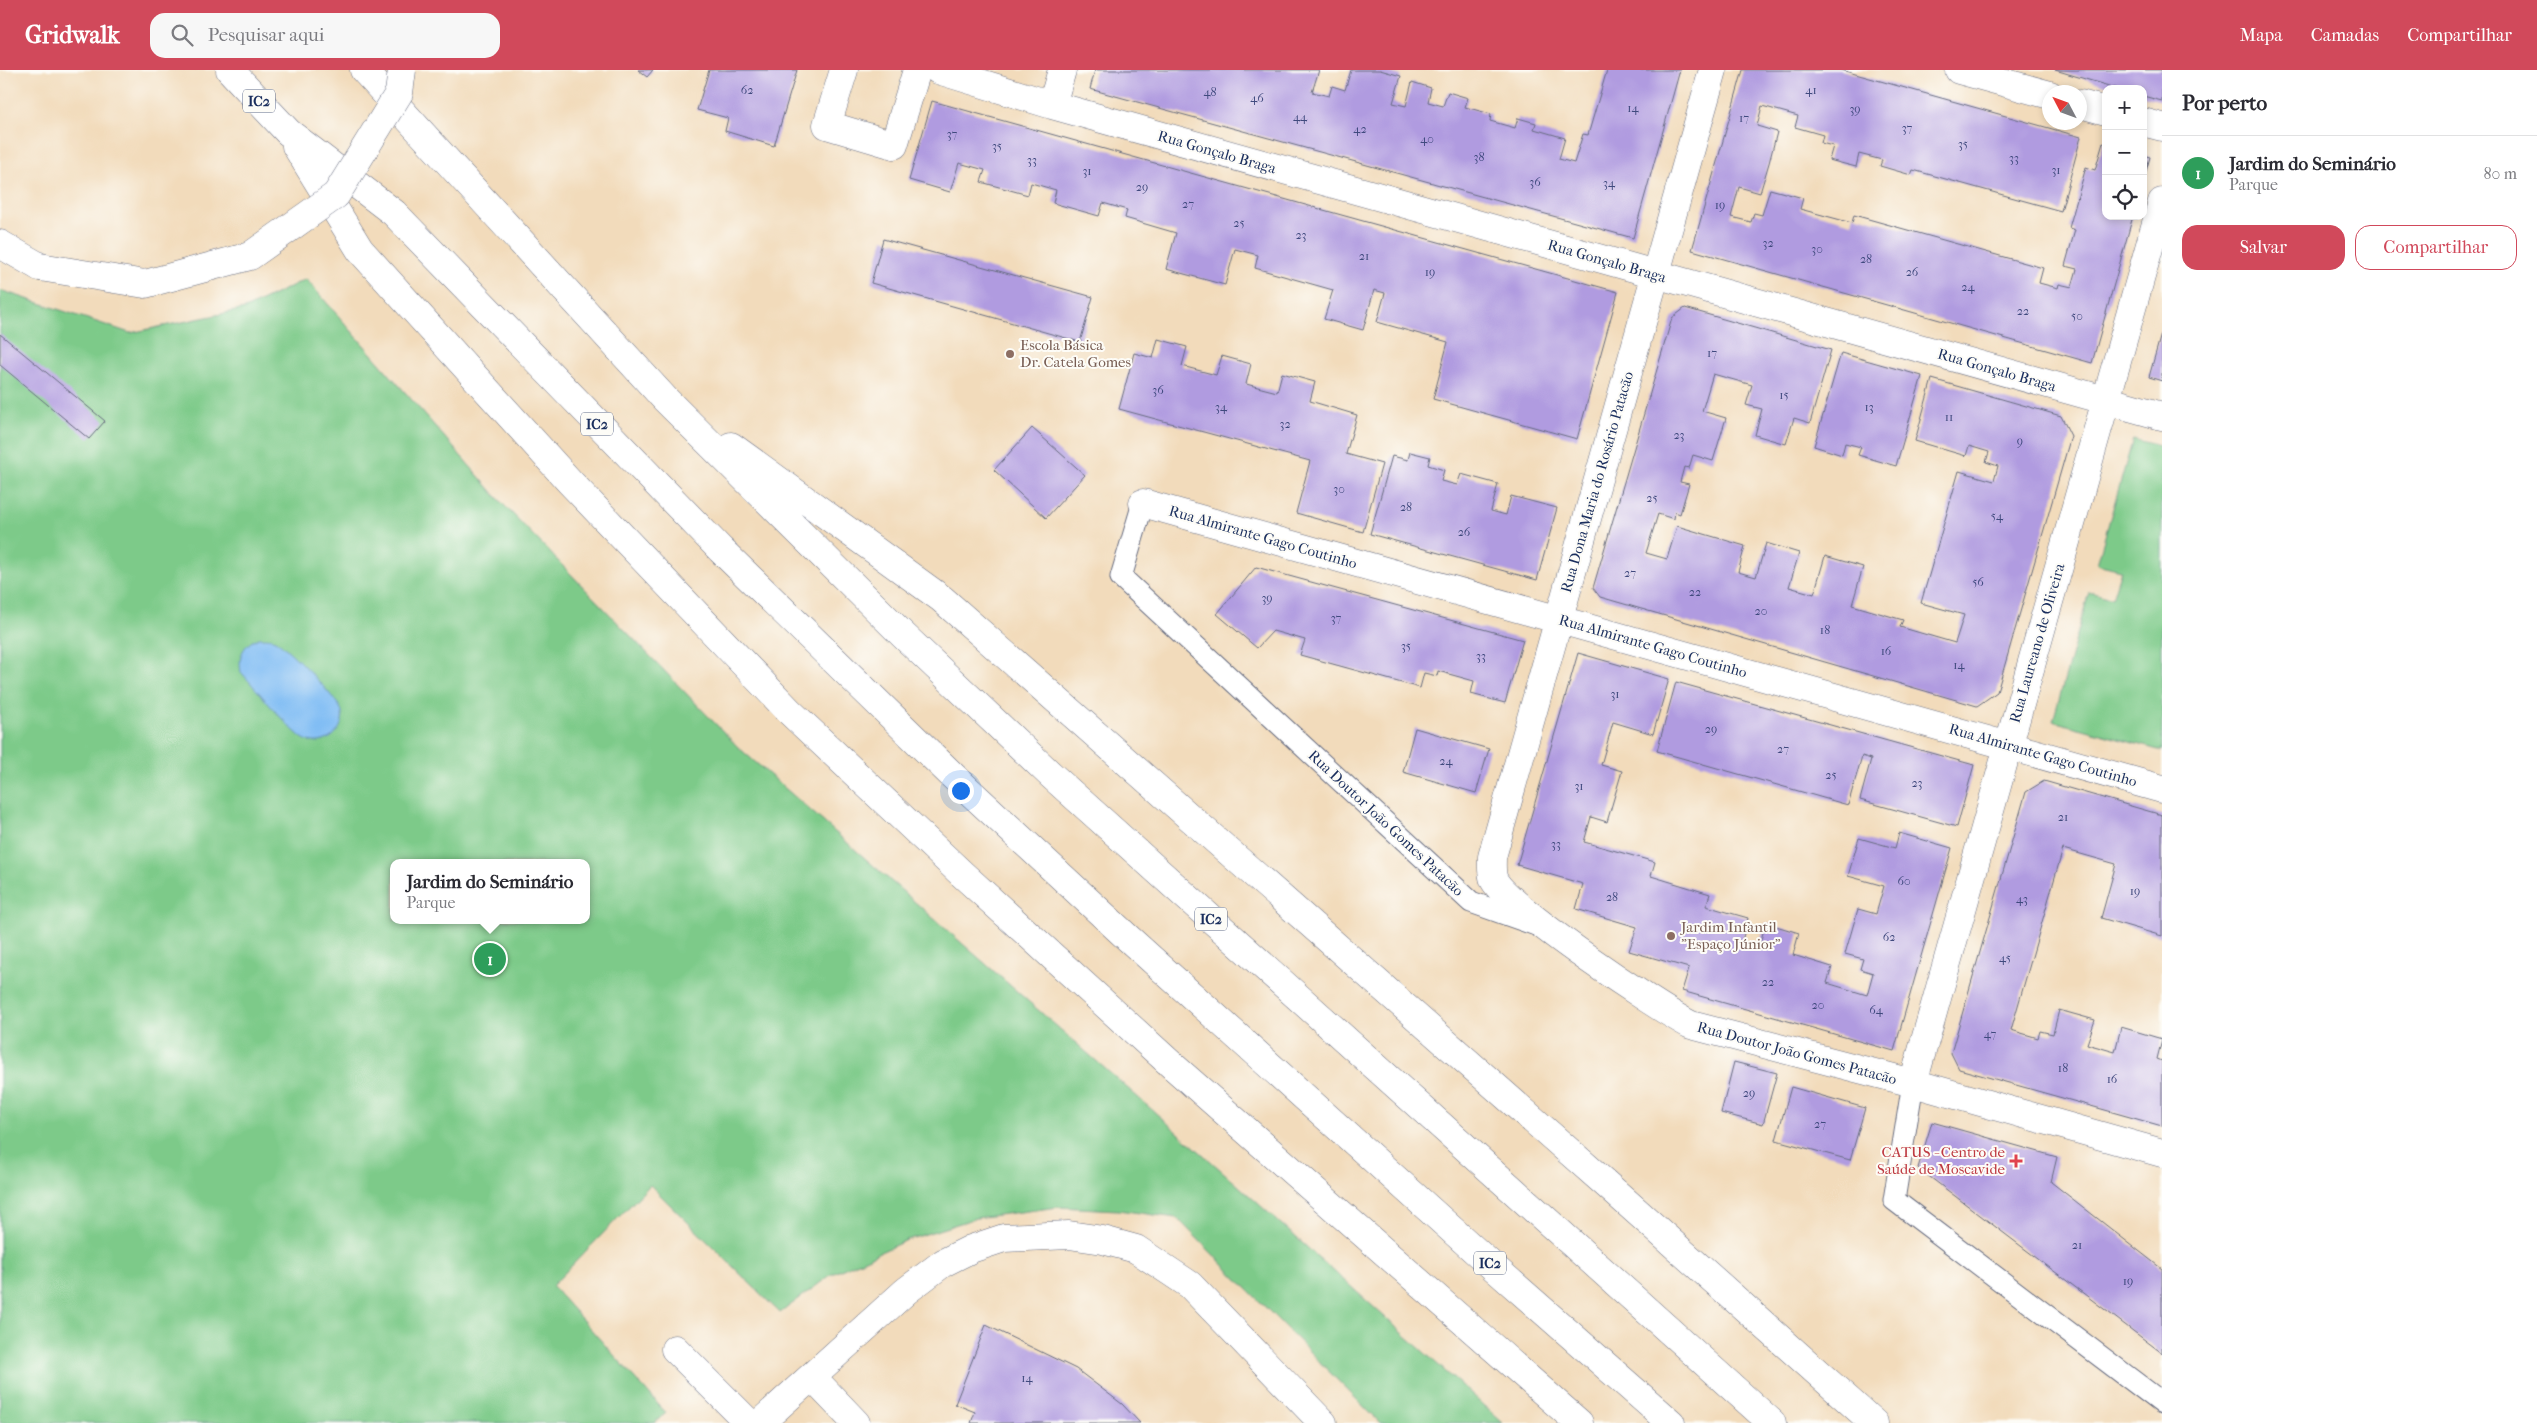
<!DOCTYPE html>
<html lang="pt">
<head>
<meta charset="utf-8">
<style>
  :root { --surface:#fff; --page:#f7f7f7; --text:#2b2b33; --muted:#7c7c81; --line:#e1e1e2; --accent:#d1495b }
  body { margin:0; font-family:"IM FELL French Canon",serif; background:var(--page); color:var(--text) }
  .controls { position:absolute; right:15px; top:15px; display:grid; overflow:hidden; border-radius:10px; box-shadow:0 2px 8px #0003 }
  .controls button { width:45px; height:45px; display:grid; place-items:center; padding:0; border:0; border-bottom:1px solid var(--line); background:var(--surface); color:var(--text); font:25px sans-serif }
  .compass { position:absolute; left:2042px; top:15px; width:45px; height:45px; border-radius:50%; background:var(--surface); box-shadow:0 2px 8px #0003; rotate:311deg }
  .you { position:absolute; left:960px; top:720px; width:18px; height:18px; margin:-12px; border:4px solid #fff; border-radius:50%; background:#1a73e8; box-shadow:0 0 0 8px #1a73e833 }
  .badge { display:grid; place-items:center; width:32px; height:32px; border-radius:50%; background:var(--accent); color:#fff; font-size:16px; font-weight:700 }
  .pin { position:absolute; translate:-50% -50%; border:2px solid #fff; box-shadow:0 1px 5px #0006 }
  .popup { position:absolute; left:390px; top:789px; width:200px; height:65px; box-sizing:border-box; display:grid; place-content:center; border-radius:10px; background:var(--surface); filter:drop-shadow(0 1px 4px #0005); font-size:16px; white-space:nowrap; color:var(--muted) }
  .popup b { font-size:19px; color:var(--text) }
  .popup::after { content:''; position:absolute; left:50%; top:100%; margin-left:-10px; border:10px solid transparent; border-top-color:var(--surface) }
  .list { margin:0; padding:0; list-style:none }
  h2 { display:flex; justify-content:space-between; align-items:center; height:65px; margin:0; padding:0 20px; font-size:21px }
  h2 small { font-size:16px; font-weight:400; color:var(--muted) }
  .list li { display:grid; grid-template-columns:32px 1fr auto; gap:15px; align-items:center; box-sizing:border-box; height:75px; padding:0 20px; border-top:1px solid var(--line) }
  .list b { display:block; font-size:19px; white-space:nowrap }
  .list p { margin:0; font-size:16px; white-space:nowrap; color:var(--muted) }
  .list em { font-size:16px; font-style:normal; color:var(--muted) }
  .actions { display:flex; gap:10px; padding:15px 20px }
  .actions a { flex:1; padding:11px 0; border:1px solid var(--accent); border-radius:15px; text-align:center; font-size:18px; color:var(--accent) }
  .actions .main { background:var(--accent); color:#fff }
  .icon { flex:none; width:28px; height:28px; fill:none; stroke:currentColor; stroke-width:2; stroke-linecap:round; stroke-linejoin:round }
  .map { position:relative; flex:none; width:2162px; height:1353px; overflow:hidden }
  header { display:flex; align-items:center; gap:30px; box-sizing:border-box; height:70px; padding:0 25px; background:var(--accent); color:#fff }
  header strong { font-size:24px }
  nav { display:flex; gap:28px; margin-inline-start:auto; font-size:18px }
  .search { width:350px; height:45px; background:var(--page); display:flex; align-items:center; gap:12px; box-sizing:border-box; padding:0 18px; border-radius:15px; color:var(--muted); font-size:19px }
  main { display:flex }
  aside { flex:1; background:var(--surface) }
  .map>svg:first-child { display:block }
  .green { fill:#7dca89; stroke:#4c7c74; fill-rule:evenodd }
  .water { fill:#81bdf4; stroke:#4e76a9 }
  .building { fill:#b09be0 }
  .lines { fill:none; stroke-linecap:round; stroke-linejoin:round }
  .lane-casing { stroke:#666b7f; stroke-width:23 }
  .street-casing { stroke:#666b7f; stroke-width:29 }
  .secondary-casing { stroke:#666b7f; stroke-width:29 }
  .highway-casing { stroke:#666b7f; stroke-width:29 }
  .lane { stroke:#fff; stroke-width:21 }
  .street { stroke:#fff; stroke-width:28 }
  .secondary { stroke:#fff; stroke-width:28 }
  .highway { stroke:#fff; stroke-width:28 }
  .secondary-bridge-casing { stroke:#666b7f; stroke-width:29; stroke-linecap:butt }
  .secondary-bridge { stroke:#fff; stroke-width:28 }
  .education-dot { fill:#8d6e63; stroke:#fdfcf7; stroke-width:2 }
  .health-dot { fill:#e0444e; stroke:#fdfcf7; stroke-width:2 }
  .labels { text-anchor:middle; stroke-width:4; stroke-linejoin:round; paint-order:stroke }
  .number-label { font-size:12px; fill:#404a7e }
  .shield { fill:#fdfcf7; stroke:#5f6c8c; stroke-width:1 }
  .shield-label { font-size:14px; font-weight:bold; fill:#1b2f5e }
  .street-label { font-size:15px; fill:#1b2f5e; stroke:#fdfcf7 }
  .education-label { font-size:15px; fill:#785e54; stroke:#fdfcf7; text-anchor:start }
  .health-label { font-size:15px; fill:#be3a42; stroke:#fdfcf7; text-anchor:end }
</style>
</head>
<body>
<header>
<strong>Gridwalk</strong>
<div class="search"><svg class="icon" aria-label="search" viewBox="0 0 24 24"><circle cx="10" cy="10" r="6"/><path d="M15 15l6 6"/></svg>Pesquisar aqui</div>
<nav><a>Mapa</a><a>Camadas</a><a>Compartilhar</a></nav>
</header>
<main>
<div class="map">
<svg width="2162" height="1353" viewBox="0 0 2162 1353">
  <rect width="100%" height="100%" fill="#fdfcf7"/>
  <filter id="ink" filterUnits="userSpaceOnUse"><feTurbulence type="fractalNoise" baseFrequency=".02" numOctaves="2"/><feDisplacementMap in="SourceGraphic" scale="10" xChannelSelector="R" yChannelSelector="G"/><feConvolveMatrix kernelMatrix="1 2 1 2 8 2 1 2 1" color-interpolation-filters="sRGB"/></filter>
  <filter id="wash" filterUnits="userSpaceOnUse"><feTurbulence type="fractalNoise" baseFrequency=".0096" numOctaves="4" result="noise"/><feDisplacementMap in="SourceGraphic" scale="20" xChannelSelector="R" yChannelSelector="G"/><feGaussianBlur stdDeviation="1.12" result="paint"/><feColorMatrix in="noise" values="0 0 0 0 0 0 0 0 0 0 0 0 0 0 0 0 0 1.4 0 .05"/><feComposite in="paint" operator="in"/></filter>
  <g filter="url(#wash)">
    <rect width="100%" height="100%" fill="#f2dbbb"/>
    <!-- green -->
    <path class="green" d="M306,209L503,434L738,677L1222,1101L1503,1353H1380L1177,1148L1118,1140L1058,1137L976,1148L907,1170L832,1204L780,1243L650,1115L552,1216L666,1343L654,1353H0V220L130,263L245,239ZM394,793H586V850H394Z
      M2133,369L2162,377V681L2053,651L2089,522L2112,528L2121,500L2097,494Z"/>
    <!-- water -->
    <path class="water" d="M259,568C264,568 270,568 275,570C285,575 341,632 342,642C346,664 319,681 301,667C279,648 260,623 241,602C238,586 243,574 259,568Z"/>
    <g id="blocks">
      <!-- building -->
      <path class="building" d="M638,0H653L647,7Z
        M709,0H797L774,76L725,61L728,48L697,40Z
        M1095,0H1319L1312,22L1329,26L1332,16L1345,20L1351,0H1380L1401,6L1393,33L1406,36L1412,12L1431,18L1428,32L1443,36L1448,22L1468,28L1465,37L1491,44L1490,51L1515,58L1518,48L1536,53L1534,59L1565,68L1559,89L1574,93L1583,64L1588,65L1607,0H1680L1633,168L1090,19Z
        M1743,0H1841L2081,67L2061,141L1913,100L1911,105L1880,96L1882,90L1859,84L1856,97L1829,90L1833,76L1821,73L1823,65L1795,57L1798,46L1762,36L1757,56L1777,62L1769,93L1760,123L1739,117L1731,147L1751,152L1754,143L1762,145L1770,119L1803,128L1800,139L1852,153L1854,145L2043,198L2039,213L2058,218L2059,214L2072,217L2077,199L2065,196L2075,160L2069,158L2086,97L2095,100L2103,73L2106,74V146H2133L2092,293L1692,180Z
        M2055,0H2162V31L2143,26V19H2119Z
        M932,31L1618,222L1577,369L1433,329L1448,272L1377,252L1385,223L1374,220L1363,260L1324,249L1333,220L1255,198L1258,185L1235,179L1225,215L1166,199L1176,163L1125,148L1127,140L1103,133L1099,146L1053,133L1056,120L1031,113L1028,125L981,112L985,100L959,93L950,122L909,110Z
        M2143,85L2150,87L2144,109H2143Z
        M883,169L1093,227L1080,272L871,213Z
        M1685,238L1831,280L1810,353L1794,348L1786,374L1755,365L1762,339L1746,335L1752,315L1713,304L1702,341L1726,348L1713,391L1693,385L1689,398L1684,397L1680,412L1689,414L1680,444L1675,442L1674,449L1658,444L1646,483L1667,489L1677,456L1745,476L1738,502L1756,507L1766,473L1799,483L1789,517L1814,524L1825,486L1863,497L1852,535L1903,550L1900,557L1955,573L1964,545L1921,533L1959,401L1994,411L1998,396L1986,392L1989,382L1969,376L1966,386L1915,371L1932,309L2061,346L2071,366L1997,622L1977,636L1600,527L1593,518L1672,248Z
        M0,264L105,351L89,369L0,295Z
        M2161,264L2162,265V311L2149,307Z
        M1158,269L1187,277L1182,296L1216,305L1222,286L1251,294L1246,314L1277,322L1282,303L1315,312L1310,331L1357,345L1346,384L1382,394L1363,462L1296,443L1310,391L1119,339L1134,283L1153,288Z
        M1841,283L1922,306L1896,396L1858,385L1861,377L1845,373L1842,385L1814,376Z
        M1032,358L1085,405L1046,448L994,400Z
        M1410,382L1430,387L1428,395L1444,400L1441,411L1457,415L1461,404L1498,414L1491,441L1506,445L1511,426L1557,438L1537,510L1370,464L1392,386L1408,390Z
        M1256,497L1523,570L1505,633L1471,624L1474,611L1438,601L1437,606L1424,603L1420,618L1300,585L1305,570L1273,561L1257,578L1217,544Z
        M1578,583L1669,609L1653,664L1613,652L1601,695L1622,701L1607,752L1591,747L1584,772L1655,792L1651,806L1710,824L1706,836L1748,848L1742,871L1759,876L1766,853L1799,863L1793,885L1832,897L1827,913L1867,925L1873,903L1860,899L1863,889L1845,884L1858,839L1876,844L1884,816L1848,806L1859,768L1895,778L1899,763L1952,778L1894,981L1682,921L1689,898L1629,881L1637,857L1576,839L1583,814L1517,795Z
        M1676,612L1974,695L1957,757L1860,730L1871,689L1862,686L1848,735L1657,681Z
        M1415,658L1489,679L1476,723L1403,702Z
        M2044,711L2162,745V866L2101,848L2116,794L2063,779L2011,960L2038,968L2040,961L2053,964L2059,940L2095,950L2087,974L2115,982L2121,957L2162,969L2157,989L2162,991V1056L1959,999L1951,983L2026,722Z
        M1734,992L1777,1003L1763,1054L1721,1043Z
        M1791,1017L1865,1038L1850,1090L1776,1070Z
        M1932,1052L2057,1087L2051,1112L2162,1199V1283L1918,1098Z
        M986,1255L1076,1299L1122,1334L1140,1353H971L975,1342L955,1334Z"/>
    </g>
  </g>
  <g filter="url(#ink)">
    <use href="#blocks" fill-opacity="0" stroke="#666b7f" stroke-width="1"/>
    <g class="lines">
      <defs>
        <path id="lane" d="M1143,433L1121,507L1471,832L1536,855
          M1913,1013L1894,1130L2162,1333"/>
        <path id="street" d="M844,0L827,55L894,75L917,0
          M938,0L1052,35L2162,346
          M1713,0L1492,787C1492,794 1491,803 1494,810C1507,837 1659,939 1691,955L1913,1013L2162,1083
          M1959,0L2050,25
          M2080,34L2106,41
          M1052,35L1062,0
          M2143,52L2162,57
          M1143,433L2162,719
          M1913,1013L2162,132
          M675,1279L749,1353
          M812,1307L856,1353
          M760,1353L906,1221L943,1193L971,1179L1004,1168L1069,1165L1103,1170L1136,1179L1190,1215L1323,1353"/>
        <path id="secondary" d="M0,174L40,197"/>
        <path id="highway" d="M230,0L288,62L394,143L721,480L953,706L1128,868L1490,1194L1671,1353
          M364,0L665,329L903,565L1051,705L1772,1353
          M296,76L360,180L570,412L789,641L961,803L1174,997L1579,1353
          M731,376L942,529L1606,1114L1874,1353"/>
      </defs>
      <!-- lane casing -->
      <use href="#lane" class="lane-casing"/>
      <!-- street casing -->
      <use href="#street" class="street-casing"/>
      <!-- secondary casing -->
      <use href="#secondary" class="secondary-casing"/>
      <!-- highway casing -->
      <use href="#highway" class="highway-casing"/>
      <!-- lane -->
      <use href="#lane" class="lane"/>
      <!-- street -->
      <use href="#street" class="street"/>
      <!-- secondary -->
      <use href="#secondary" class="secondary"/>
      <!-- highway -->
      <use href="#highway" class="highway"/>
      <defs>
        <path id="secondary-bridge" d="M40,197L145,214L250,186L336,125L399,23L402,0"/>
      </defs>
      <!-- secondary-bridge casing -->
      <use href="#secondary-bridge" class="secondary-bridge-casing"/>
      <!-- secondary-bridge -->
      <use href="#secondary-bridge" class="secondary-bridge"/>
    </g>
  </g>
  <!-- markers -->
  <g class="education-dot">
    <circle cx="1010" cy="284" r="5"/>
    <circle cx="1671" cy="866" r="5"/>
  </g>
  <path class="health-dot" d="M2013.5 1083.5h5v5h5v5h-5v5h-5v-5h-5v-5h5z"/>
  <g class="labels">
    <!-- number labels -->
    <g class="number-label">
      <text x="747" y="24">62</text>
      <text x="1811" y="24">41</text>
      <text x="1210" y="26">48</text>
      <text x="1257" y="32">46</text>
      <text x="1633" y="42">14</text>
      <text x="1855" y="43">39</text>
      <text x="1300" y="51">44</text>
      <text x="1744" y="52">17</text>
      <text x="1907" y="62">37</text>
      <text x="1360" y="63">42</text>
      <text x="952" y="68">37</text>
      <text x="1427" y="73">40</text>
      <text x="1963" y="78">35</text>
      <text x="997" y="80">35</text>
      <text x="1479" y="91">38</text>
      <text x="2014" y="92">33</text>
      <text x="1032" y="94">33</text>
      <text x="2056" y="104">31</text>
      <text x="1087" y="105">31</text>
      <text x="1535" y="116">36</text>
      <text x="1609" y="117">34</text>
      <text x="1142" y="121">29</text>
      <text x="1188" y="138">27</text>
      <text x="1720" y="139">19</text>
      <text x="1239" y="157">25</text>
      <text x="1301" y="169">23</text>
      <text x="1768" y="177">32</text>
      <text x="1817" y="183">30</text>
      <text x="1364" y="190">21</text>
      <text x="1866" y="193">28</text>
      <text x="1430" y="206">19</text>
      <text x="1912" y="206">26</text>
      <text x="1968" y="221">24</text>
      <text x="2023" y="245">22</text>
      <text x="2077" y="250">50</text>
      <text x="1712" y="287">17</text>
      <text x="1158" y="324">36</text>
      <text x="1784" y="329">15</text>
      <text x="1221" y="341">34</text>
      <text x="1869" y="341">13</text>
      <text x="1949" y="351">11</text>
      <text x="1285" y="358">32</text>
      <text x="1679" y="369">23</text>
      <text x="2020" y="375">9</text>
      <text x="1339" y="423">30</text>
      <text x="1652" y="432">25</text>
      <text x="1406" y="441">28</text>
      <text x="1997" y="450">54</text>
      <text x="1464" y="466">26</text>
      <text x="1630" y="507">27</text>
      <text x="1978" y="516">56</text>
      <text x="1695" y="526">22</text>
      <text x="1267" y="532">39</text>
      <text x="1761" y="545">20</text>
      <text x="1336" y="552">37</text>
      <text x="1825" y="564">18</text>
      <text x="1406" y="580">35</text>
      <text x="1886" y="585">16</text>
      <text x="1481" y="590">33</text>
      <text x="1959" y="599">14</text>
      <text x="1615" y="628">31</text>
      <text x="1711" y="663">29</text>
      <text x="1783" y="683">27</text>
      <text x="1446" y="695">24</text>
      <text x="1831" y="709">25</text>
      <text x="1917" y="717">23</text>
      <text x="1579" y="720">31</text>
      <text x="2063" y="751">21</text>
      <text x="1556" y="778">33</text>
      <text x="1904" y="815">60</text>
      <text x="2135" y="825">19</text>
      <text x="1612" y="831">28</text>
      <text x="2022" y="833">43</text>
      <text x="1889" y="871">62</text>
      <text x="2005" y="892">45</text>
      <text x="1768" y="916">22</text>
      <text x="1818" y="939">20</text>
      <text x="1876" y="944">64</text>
      <text x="1990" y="968">47</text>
      <text x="2063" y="1002">18</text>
      <text x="2112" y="1013">16</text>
      <text x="1749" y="1027">29</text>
      <text x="1820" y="1058">27</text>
      <text x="2077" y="1179">21</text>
      <text x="2128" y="1215">19</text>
      <text x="1027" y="1312">14</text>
    </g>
    <!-- shield labels -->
    <g class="shield">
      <rect x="243" y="19.5" width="32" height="23" rx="4"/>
      <rect x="581" y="342.5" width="32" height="23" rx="4"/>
      <rect x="1195" y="837.5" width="32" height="23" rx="4"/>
      <rect x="1474" y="1181.5" width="32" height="23" rx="4"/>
    </g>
    <g class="shield-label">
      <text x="259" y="36">IC2</text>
      <text x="597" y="359">IC2</text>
      <text x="1211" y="854">IC2</text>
      <text x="1490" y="1198">IC2</text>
    </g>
    <!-- street labels -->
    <g class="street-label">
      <text transform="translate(1217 82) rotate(16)" y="5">Rua Gonçalo Braga</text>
      <text transform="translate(1607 191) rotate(16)" y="5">Rua Gonçalo Braga</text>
      <text transform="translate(1997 300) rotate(16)" y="5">Rua Gonçalo Braga</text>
      <text transform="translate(1597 412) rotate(-74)" y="5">Rua Dona Maria do Rosário Patacão</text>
      <text transform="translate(1263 467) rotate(16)" y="5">Rua Almirante Gago Coutinho</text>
      <text transform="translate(2037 573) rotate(-74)" y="5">Rua Laureano de Oliveira</text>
      <text transform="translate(1653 576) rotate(16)" y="5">Rua Almirante Gago Coutinho</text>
      <text transform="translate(2043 685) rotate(16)" y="5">Rua Almirante Gago Coutinho</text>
      <text transform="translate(1386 753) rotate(43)" y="5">Rua Doutor João Gomes Patacão</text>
      <text transform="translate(1797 983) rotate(15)" y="5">Rua Doutor João Gomes Patacão</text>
    </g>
    <!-- education labels -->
    <g class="education-label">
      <text x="1020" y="280">Escola Básica<tspan x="1020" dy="17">Dr. Catela Gomes</tspan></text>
      <text x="1681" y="862">Jardim Infantil<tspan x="1681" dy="17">"Espaço Júnior"</tspan></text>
    </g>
    <!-- health labels -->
    <g class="health-label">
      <text x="2005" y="1087">CATUS - Centro de<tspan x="2005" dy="17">Saúde de Moscavide</tspan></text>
    </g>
  </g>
</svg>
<div class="controls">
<button>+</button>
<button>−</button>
<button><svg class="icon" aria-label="locate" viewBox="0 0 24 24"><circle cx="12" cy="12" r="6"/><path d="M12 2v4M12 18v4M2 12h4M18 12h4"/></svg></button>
</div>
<svg class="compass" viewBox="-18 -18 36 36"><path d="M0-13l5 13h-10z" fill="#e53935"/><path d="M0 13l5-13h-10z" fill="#7c7c81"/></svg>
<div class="you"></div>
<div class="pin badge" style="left:490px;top:889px;background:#2e9e5b">1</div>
<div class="popup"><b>Jardim do Seminário</b>Parque</div>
</div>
<aside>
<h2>Por perto<small></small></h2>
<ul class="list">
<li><span class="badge" style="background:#2e9e5b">1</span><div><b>Jardim do Seminário</b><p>Parque</p></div><em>80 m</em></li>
</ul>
<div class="actions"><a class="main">Salvar</a><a>Compartilhar</a></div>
</aside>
</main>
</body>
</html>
